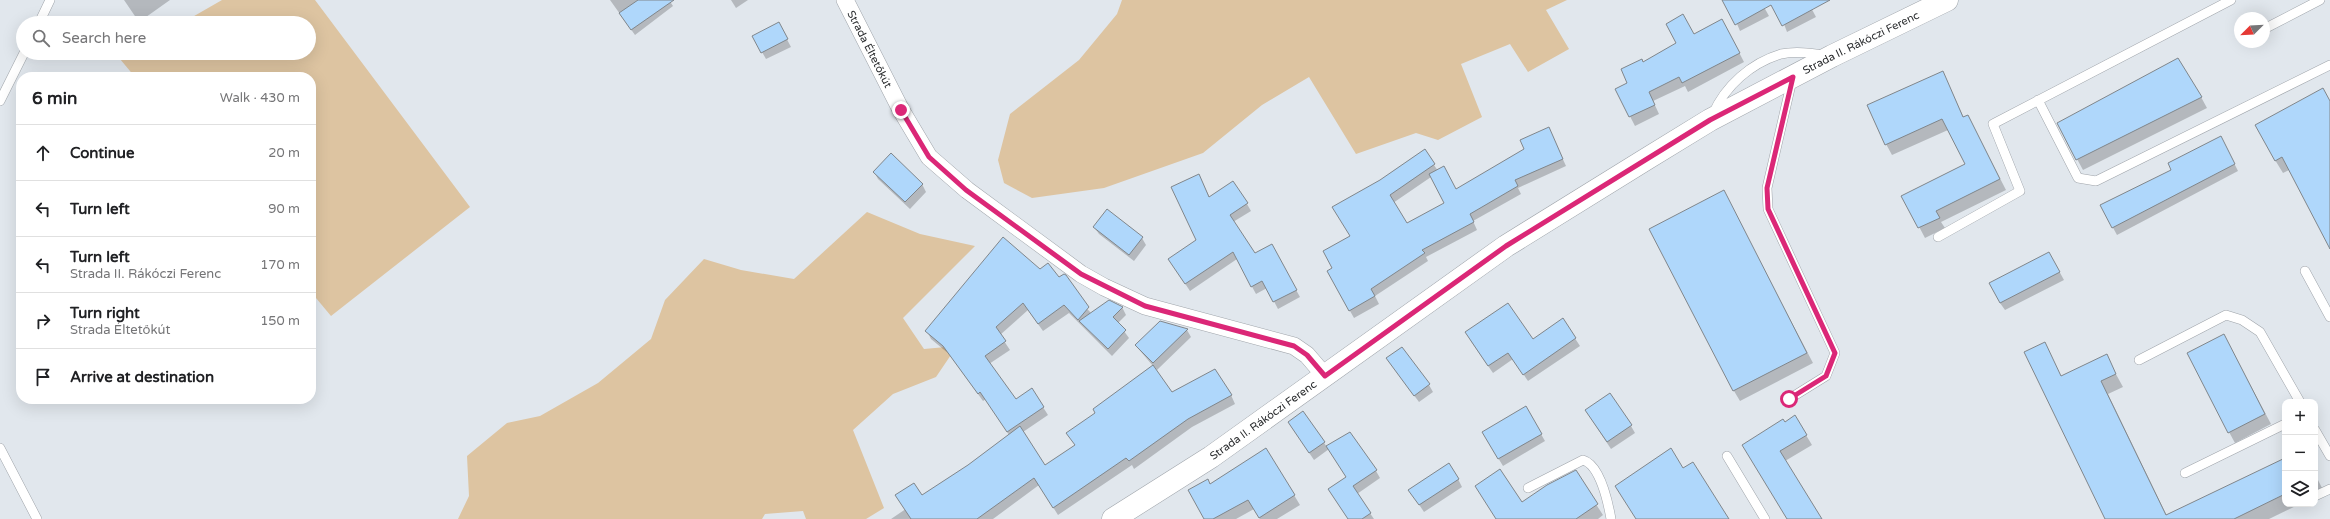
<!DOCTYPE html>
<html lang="en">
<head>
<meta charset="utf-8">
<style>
  :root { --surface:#fff; --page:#f6f6f6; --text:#202124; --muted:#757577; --line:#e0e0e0 }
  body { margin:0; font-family:"Varela Round",sans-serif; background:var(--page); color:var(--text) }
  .controls { position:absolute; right:12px; bottom:12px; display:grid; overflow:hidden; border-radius:8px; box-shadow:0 4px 16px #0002 }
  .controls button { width:36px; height:36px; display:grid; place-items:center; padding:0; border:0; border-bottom:1px solid var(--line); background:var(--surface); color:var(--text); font:20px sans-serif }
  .compass { position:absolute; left:2234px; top:12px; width:36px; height:36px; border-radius:50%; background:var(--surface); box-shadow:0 4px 16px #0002; rotate:246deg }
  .stop { position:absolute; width:12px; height:12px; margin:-9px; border:3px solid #db2777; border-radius:50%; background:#fff }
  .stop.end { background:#db2777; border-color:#fff; box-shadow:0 1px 4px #0008 }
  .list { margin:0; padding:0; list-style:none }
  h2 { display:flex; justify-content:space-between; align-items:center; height:52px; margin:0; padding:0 16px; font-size:17px }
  h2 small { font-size:13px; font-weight:400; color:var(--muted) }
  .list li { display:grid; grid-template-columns:26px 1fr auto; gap:12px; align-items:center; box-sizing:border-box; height:56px; padding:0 16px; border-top:1px solid var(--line) }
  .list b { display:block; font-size:15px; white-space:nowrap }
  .list p { margin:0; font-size:13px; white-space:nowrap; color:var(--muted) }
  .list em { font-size:13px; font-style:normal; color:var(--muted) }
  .icon { flex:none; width:22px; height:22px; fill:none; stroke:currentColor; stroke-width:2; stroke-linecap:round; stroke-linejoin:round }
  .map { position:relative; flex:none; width:2330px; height:519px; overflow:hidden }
  .search { position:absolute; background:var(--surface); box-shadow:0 4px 16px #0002; left:16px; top:16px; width:300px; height:44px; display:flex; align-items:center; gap:10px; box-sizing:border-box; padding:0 14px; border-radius:22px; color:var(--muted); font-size:15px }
  .panel { position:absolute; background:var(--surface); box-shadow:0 4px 16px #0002; left:16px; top:72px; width:300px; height:332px; border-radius:16px }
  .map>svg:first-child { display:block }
  .green { fill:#ddc4a1 }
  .shadow { fill:#0003; fill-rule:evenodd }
  .building { fill:#afd7fb; stroke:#80868b }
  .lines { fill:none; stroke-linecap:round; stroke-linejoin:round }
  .lane-casing { stroke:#9fa4aa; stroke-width:10 }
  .street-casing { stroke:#9fa4aa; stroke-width:18 }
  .secondary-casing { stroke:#9fa4aa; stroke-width:23 }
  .lane { stroke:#fff; stroke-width:9 }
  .street { stroke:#fff; stroke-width:17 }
  .secondary { stroke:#fff; stroke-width:22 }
  .route { stroke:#db2777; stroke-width:5 }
  .labels { text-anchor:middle; stroke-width:3; stroke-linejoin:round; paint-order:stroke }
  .street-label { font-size:11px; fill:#2c2e30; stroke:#e1e7ed }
</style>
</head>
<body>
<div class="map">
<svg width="2330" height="519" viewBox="0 0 2330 519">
  <rect width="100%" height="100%" fill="#e1e7ed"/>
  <!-- green -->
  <path class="green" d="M222,0H315L470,207L331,316L311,292V77H135L120,59L130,53H309V23H182Z
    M1122,0H1567L1546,10L1569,49L1528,72L1510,44L1461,64L1482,117L1438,140L1416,133L1356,154L1309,77L1262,105L1203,153L1104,188L1032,198L1004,183L998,160L1010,114L1079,60L1117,14Z
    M867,212L920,234L975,246L903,318L924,349L957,346L936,377L893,394L853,430L884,508L866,519H806L803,511L765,514L762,519H458L469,496L467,456L507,423L540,416L598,383L651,339L665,300L704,259L741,270L794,279Z"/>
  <!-- shadow -->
  <path class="shadow" d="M124,0H170L139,22Z
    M610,0H669L673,6L635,35Z
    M731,0H748L736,8Z
    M1727,0H1760L1769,16L1740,31Z
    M1775,0H1807L1816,17L1787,32Z
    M1727,29L1744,62L1688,92L1685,86L1653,101L1659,114L1635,126L1616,89L1629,83L1643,63L1693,35Z
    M782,30L791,47L766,59L762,52Z
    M1943,73L1964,118L1968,116L2006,190L1941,222L1945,228L1925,238L1903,196L1966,164L1948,130L1892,155L1886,144Z
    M2201,97L2207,108L2083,170L2058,124Z
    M2330,103V247L2289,170L2283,173L2275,160Z
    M1549,129L1566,166L1518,188L1521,194L1473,221L1477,230L1426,257L1428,261L1375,296L1379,304L1354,318L1328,272L1334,268L1381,180L1424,150L1438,171L1456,190L1525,150ZM1431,177L1446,204L1406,225L1393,203Z
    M2225,145L2238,171L2117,235L2101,206Z
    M874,172L922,184L926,192L910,209L878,179Z
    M1199,175L1210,198L1247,204L1251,211L1233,222L1255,254L1271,245L1300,297L1278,309L1267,288L1256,294L1237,259L1190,291L1174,267L1197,240Z
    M1729,202L1813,363L1740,401L1734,391Z
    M1094,227L1142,238L1146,245L1134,261L1099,234Z
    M2053,260L2064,280L2005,310L2000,303Z
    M1040,270L1059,279L1091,313L1122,307L1126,315L1118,323L1129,338L1112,356L1069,313L1043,331L1028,310L1000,335L1010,350L989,364L1016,400L1032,390L1048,415L1023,432L1044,466L1076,446L1068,433L1096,414L1153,366L1136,346L1187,330L1191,337L1157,370L1154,366L1171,394L1231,395L1235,404L1192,427L1134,469L1132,465L1058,515L1039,485L993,519H891L969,466L1009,435L986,399L983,401L949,354L931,339L927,331Z
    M1563,320L1580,346L1528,381L1513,359L1493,373L1470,340L1532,341Z
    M2224,335L2271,424L2235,443L2229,432Z
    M2106,356L2123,387L2108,394L2167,516L2285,459V504H2300L2269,519H2106L2061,377Z
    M1387,359L1429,385L1433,392L1419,402Z
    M1526,408L1545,441L1503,466L1483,433Z
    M1303,413L1327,447L1350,433L1376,471L1380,478L1357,494L1374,519H1349L1347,478L1329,449L1314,460L1289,423Z
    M1590,417L1631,426L1635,433L1611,449Z
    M1795,417L1812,445L1785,461L1821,519H1788L1749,455Z
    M1575,472L1603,515L1598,519H1497Z
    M2315,474L2324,492L2315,497Z
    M1458,479L1462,487L1424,512L1414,497Z
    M1210,485L1294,495L1300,505L1277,519H1260L1254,509L1236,519H1205Z"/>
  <!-- building -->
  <path class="building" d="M638,0H674L631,30L619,13Z
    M1722,0H1830L1782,26L1771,5L1735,25Z
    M1683,14L1694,34L1722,19L1740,53L1682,83L1679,77L1649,92L1655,105L1629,117L1615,89L1627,83L1621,69L1642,59L1643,62L1676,43L1666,24Z
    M779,22L788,39L761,53L752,36Z
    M2178,58L2202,97L2076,160L2057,123Z
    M1943,71L1963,117L1968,115L2000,179L1936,211L1940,218L1918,228L1901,196L1965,164L1942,119L1885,145L1867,105Z
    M2323,88L2330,101V249L2282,157L2275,161L2255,125Z
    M1549,127L1563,159L1515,180L1518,186L1470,214L1474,222L1422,250L1425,253L1371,289L1375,296L1349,311L1327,271L1332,268L1323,251L1350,236L1332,207L1380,180L1425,149L1435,164L1390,195L1407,223L1444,203L1429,174L1444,166L1456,189L1524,149L1520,140Z
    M2221,136L2235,164L2112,228L2100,205L2171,170L2168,163Z
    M891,153L923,184L905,202L873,172Z
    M1199,174L1209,197L1233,181L1248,203L1230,215L1255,253L1272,244L1297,290L1273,302L1262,281L1251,287L1233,252L1185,284L1168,259L1196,240L1171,187Z
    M1724,190L1807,353L1733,391L1649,229Z
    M1107,209L1143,237L1129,255L1093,227Z
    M1003,237L1040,269L1048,263L1059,277L1064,274L1066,275L1089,307L1078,320L1064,305L1038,324L1023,303L996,327L1006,341L985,356L1016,399L1032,388L1044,407L1007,432L980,392L978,394L943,346L925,331Z
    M2049,252L2060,272L2000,303L1989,283Z
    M1109,300L1123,307L1113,317L1126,330L1108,349L1079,321Z
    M1508,303L1533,339L1563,318L1576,338L1523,375L1508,353L1488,366L1465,332Z
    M1160,321L1188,329L1153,363L1135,345Z
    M2224,334L2265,414L2228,433L2187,353Z
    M2045,342L2061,376L2107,354L2116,374L2101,381L2166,515L2285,458V494L2234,519H2105L2024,352Z
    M1402,347L1430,384L1414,396L1386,358Z
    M1153,365L1172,392L1215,369L1232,395L1188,419L1129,461L1126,458L1053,508L1034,478L977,519H911L895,495L914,483L922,495L968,465L1020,426L1045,465L1075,445L1066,433L1095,413L1093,409Z
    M1610,393L1632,425L1607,442L1585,410Z
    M1526,406L1542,434L1498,459L1482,432Z
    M1303,411L1325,442L1309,453L1288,422Z
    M1795,415L1807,435L1780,451L1822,519H1787L1742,445L1783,419L1785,422Z
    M1350,432L1377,470L1353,486L1371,513L1362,519H1348L1328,489L1346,477L1326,446Z
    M1266,448L1295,495L1259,518L1248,500L1213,519H1204L1188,490L1208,479L1210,484Z
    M1671,448L1683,468L1693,462L1729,519H1636L1615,486Z
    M1449,463L1459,479L1419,505L1408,490Z
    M1500,469L1522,502L1547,485L1576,470L1598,504L1576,519H1496L1475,486Z"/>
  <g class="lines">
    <defs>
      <path id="lane" d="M39,23L50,0
        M2264,29L2320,0
        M2038,100L2078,178L2096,181L2330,65
        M0,101L24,53
        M1713,114C1725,86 1751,63 1781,54C1795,51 1810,53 1825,55
        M1938,237L2020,191L1993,124L2231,0
        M2305,271L2330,317
        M2139,360L2226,315L2242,320L2260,332L2300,402
        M1789,399L1826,376L1835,353L1768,209L1767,188L1792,80
        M2315,430L2330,456
        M0,448L37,519
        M1727,456L1765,519
        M2185,473L2285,424
        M1528,488L1583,460C1600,465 1608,502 1611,519
        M2315,496L2330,489"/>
      <g id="street">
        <path id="s1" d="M845,0L901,110L929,157L967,190L1081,274L1104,287L1145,306L1294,346L1307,355L1325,376"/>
      </g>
      <g id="secondary">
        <path id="s2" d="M1113,519L1211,457L1506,246L1648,158L1710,120L1832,56L1947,0"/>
      </g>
    </defs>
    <!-- lane casing -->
    <use href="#lane" class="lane-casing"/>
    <!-- street casing -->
    <use href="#street" class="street-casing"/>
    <!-- secondary casing -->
    <use href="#secondary" class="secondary-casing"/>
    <!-- lane -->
    <use href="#lane" class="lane"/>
    <!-- street -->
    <use href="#street" class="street"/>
    <!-- secondary -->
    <use href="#secondary" class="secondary"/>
  </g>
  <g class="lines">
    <!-- route -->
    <path class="route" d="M901,110L929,157L966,190L1081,274L1145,306L1294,346L1307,355L1325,376L1506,246L1710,120L1793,77L1767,188L1768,209L1835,353L1826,376L1789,399"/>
  </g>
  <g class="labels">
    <!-- street labels -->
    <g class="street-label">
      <text dy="4" stroke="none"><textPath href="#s2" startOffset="888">Strada II. Rákóczi Ferenc</textPath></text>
      <text dy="4" stroke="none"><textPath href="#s1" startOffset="55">Strada Éltetőkút</textPath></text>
      <text dy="4" stroke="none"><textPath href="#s2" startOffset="180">Strada II. Rákóczi Ferenc</textPath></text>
    </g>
  </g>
</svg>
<div class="controls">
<button>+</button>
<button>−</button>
<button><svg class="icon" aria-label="layers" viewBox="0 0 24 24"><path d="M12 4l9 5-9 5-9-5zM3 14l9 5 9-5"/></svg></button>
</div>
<svg class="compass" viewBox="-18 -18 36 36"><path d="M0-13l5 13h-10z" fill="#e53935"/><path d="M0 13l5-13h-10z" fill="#757577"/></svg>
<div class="stop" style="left:1789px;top:399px"></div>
<div class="stop end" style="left:901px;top:110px"></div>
<div class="search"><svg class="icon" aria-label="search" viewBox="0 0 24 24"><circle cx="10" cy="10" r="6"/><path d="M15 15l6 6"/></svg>Search here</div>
<section class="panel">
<h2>6 min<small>Walk · 430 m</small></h2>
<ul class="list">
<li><svg class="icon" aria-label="ahead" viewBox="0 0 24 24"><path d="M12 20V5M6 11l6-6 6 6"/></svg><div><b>Continue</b></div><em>20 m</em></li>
<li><svg class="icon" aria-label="left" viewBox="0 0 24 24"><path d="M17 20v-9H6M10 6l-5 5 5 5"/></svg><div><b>Turn left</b></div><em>90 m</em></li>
<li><svg class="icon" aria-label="left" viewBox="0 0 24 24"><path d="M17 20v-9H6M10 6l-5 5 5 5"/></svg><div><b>Turn left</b><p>Strada II. Rákóczi Ferenc</p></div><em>170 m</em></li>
<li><svg class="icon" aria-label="right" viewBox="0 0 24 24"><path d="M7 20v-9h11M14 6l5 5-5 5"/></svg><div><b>Turn right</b><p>Strada Éltetőkút</p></div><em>150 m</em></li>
<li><svg class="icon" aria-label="arrive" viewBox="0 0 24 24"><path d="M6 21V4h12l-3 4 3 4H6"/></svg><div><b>Arrive at destination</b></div></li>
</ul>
</section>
</div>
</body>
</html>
